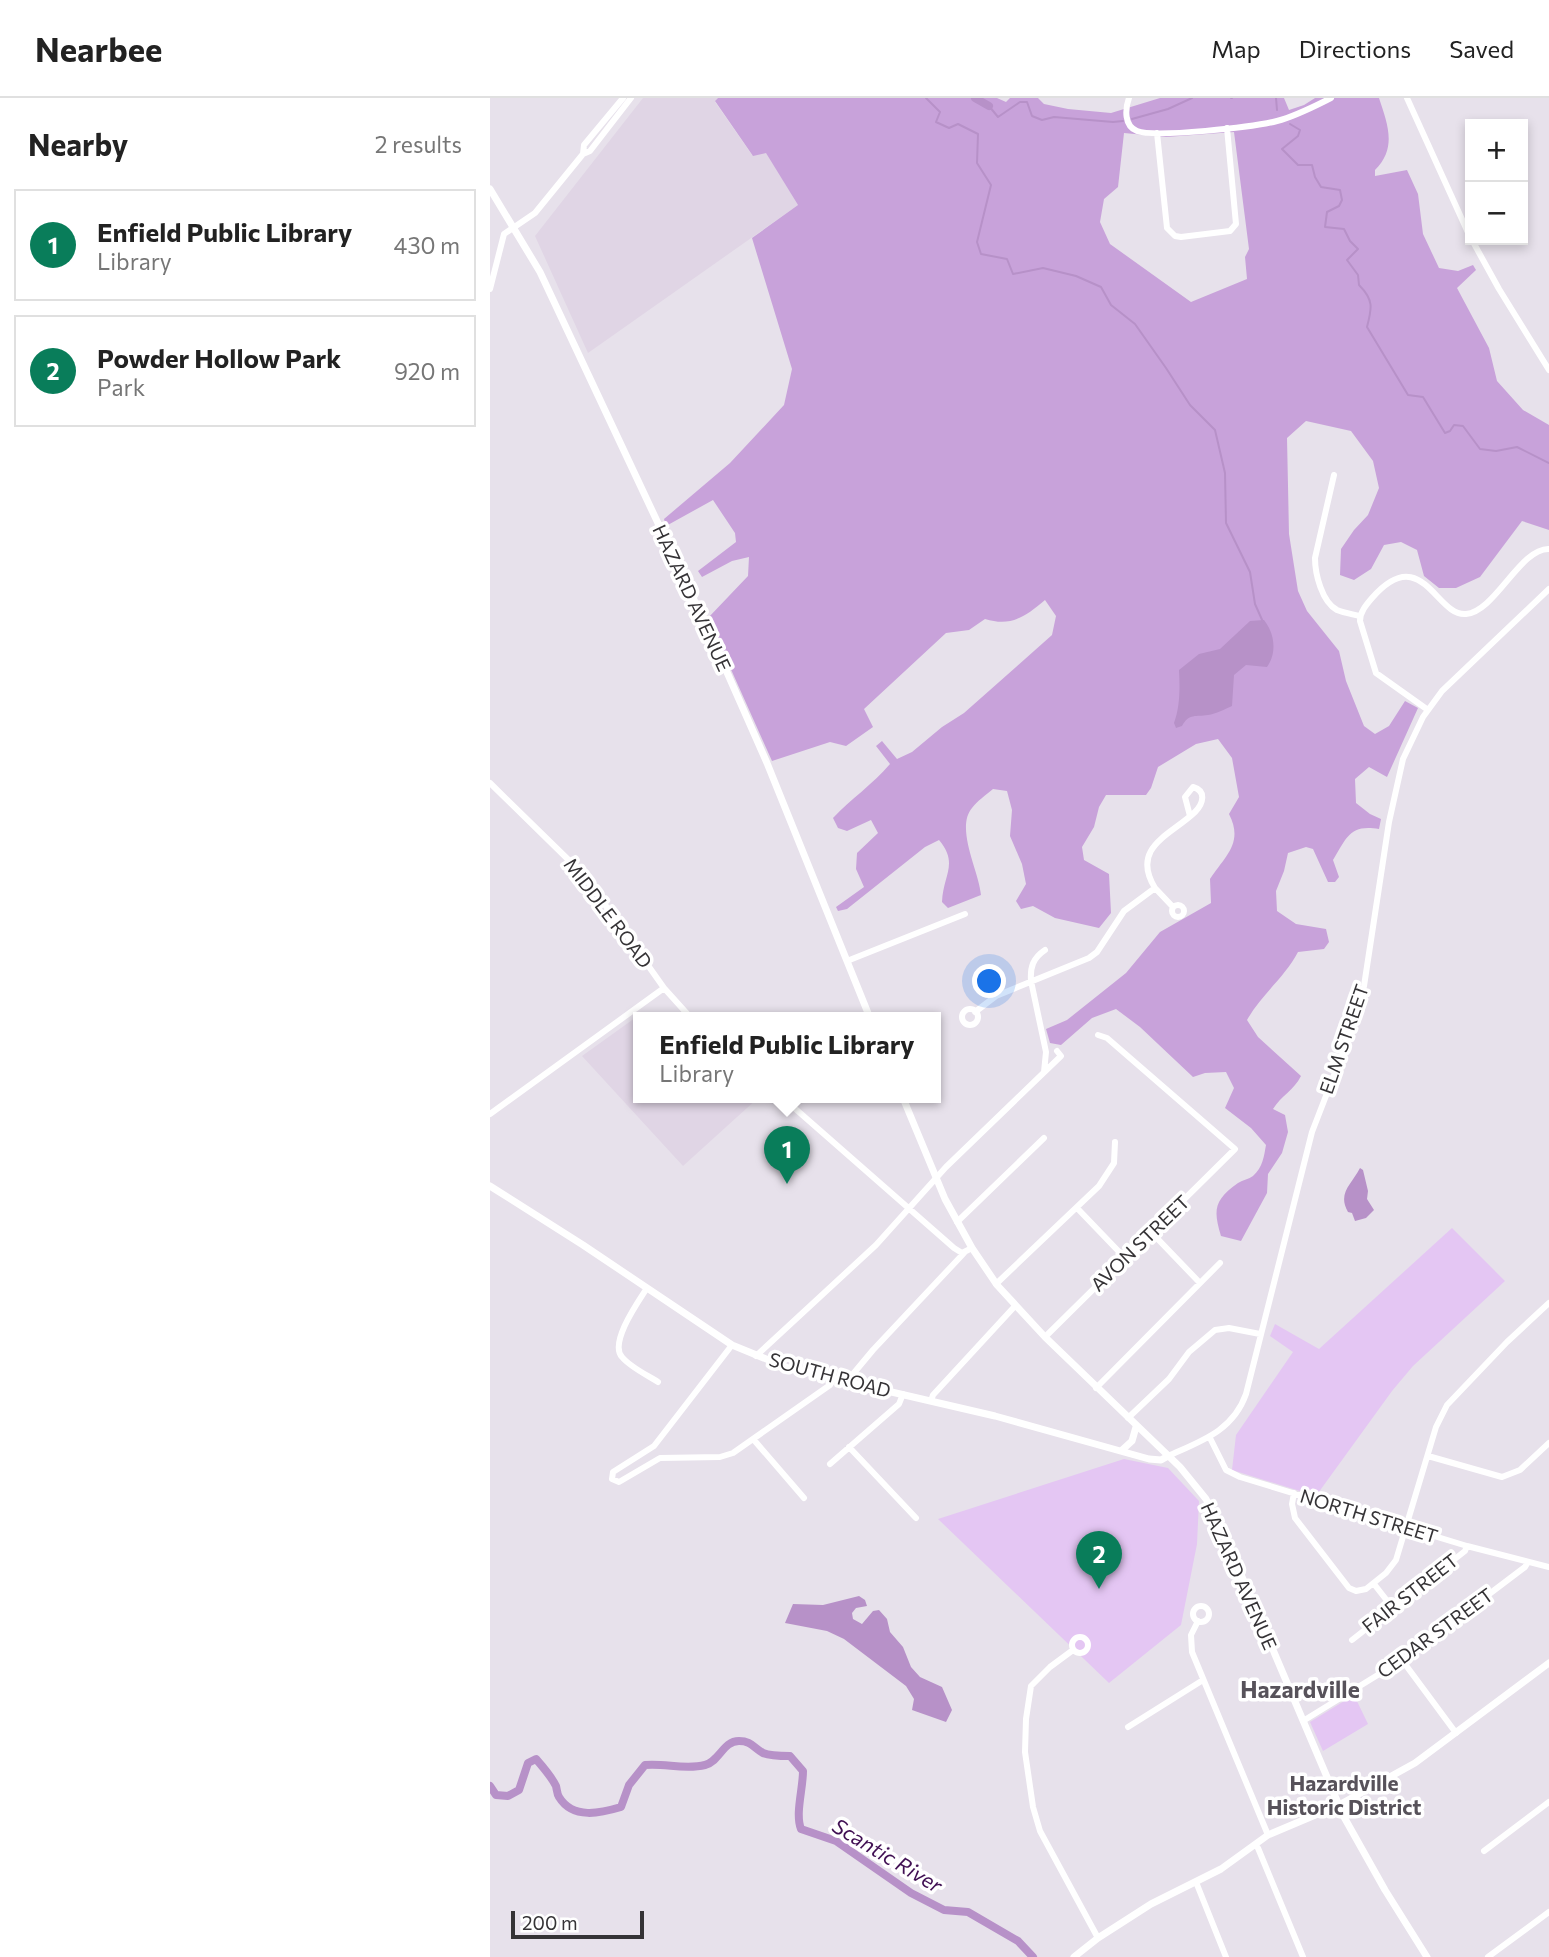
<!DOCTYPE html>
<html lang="en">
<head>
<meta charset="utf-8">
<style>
  :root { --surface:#fff; --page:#f6f6f6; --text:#222; --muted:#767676; --line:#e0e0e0; --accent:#097d5a }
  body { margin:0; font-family:Commissioner,sans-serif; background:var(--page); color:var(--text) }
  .controls { position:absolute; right:21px; top:21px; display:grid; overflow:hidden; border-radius:0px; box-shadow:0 4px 10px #0003 }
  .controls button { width:63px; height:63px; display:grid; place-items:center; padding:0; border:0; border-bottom:2px solid var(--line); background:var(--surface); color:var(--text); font:35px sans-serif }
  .scale { position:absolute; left:21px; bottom:18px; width:133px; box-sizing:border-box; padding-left:7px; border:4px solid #353336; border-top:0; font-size:19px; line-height:24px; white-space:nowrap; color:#353336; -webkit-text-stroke:5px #fff; paint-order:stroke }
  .you { position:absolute; left:500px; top:884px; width:24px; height:24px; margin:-18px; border:5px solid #fff; border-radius:50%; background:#1a73e8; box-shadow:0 0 0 10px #1a73e833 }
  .badge { display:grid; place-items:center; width:46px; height:46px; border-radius:50%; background:var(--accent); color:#fff; font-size:23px; font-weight:700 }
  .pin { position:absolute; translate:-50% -58px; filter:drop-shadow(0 2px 4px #0008) }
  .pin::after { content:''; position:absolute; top:37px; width:24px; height:21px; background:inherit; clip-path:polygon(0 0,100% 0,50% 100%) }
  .popup { position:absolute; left:143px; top:914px; width:308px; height:91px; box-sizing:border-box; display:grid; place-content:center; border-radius:0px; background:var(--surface); filter:drop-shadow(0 2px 5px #0005); font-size:23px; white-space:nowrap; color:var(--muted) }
  .popup b { font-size:26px; color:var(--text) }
  .popup::after { content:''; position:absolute; left:50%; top:100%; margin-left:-14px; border:14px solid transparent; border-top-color:var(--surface) }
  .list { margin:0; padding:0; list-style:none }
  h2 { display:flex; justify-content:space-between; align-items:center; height:91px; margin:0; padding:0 28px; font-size:30px }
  h2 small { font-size:23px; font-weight:400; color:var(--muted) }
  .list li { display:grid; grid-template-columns:46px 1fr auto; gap:21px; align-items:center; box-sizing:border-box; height:112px; margin:0 14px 14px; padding:0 14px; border:2px solid var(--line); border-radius:0px }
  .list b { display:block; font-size:26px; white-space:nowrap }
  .list p { margin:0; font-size:23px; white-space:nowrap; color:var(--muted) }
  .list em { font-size:23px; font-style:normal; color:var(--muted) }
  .map { position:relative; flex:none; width:1059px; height:1859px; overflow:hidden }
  header { display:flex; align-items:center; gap:42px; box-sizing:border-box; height:98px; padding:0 35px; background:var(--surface); border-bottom:2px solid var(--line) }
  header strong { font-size:33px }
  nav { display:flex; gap:38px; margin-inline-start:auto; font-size:24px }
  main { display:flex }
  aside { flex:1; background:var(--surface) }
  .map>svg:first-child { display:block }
  .built { fill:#e0d5e5 }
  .green { fill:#e4c6f3 }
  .forest { fill:#c8a2da; fill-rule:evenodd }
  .water { fill:#b791c8 }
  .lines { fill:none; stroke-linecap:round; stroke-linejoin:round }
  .stream { stroke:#b791c8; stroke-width:2 }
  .river { stroke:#b791c8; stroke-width:8 }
  .minor { stroke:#fff; stroke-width:6 }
  .major { stroke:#fff; stroke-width:7 }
  .labels { text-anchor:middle; stroke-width:7; stroke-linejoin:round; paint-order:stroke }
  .street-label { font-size:19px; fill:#353336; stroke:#fff }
  .neighbourhood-label { font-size:21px; font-weight:bold; fill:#57525a; stroke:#fff }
  .water-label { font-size:21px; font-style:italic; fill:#400f53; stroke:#fff }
  .quarter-label { font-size:23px; font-weight:bold; fill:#57525a; stroke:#fff }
</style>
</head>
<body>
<header>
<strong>Nearbee</strong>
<nav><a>Map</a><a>Directions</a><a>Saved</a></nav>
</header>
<main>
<aside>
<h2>Nearby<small>2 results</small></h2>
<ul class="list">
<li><span class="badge">1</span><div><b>Enfield Public Library</b><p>Library</p></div><em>430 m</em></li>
<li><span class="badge">2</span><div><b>Powder Hollow Park</b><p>Park</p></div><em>920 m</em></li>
</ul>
</aside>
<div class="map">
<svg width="1059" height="1859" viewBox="0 0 1059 1859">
  <rect width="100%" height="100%" fill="#e7e1eb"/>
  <!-- built -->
  <path class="built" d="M153,0H228L225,4L262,57L276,54L308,107L98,255L45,138Z
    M145,920L148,924V1000H268L193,1068L92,958Z"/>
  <!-- green -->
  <path class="green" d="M962,1130L1015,1183L923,1268L902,1293L826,1398L742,1372L746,1337L803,1254L780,1238L785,1226L829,1251Z
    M634,1361L678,1370L709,1403L707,1446L691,1527L619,1585L448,1421Z
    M864,1597L878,1626L833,1653L820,1624Z"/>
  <!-- forest -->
  <path class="forest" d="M228,0H507L516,4L520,0H548L554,6L578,11L621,15L670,0H794L799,12L814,7L825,0H889C898,27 907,50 885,72V78L917,72L928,96L933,136L949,170L968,173L983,167L986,172L967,190L999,250L1007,283L1033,312L1059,327V432L1032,423L990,479L966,490H949L934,478L927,452L911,444L894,447L881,471L864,482L850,477L851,451L864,432L878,417L889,390L883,363L861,333L816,323L797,340L799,436L808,493L817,513L849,553L856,583L874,628L885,636L899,628L915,603L928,610L897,679L879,669L865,681L866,705L880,716L891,721L889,731C860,726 857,739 843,762L849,779L845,784H838L823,751L816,749L798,755L794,773L786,793L787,813L806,826L836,831L839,844L834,851L808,854C795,879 771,897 757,922L768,939L811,978C804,992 791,998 783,1011L795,1017L798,1034L792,1055L778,1076L777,1095L751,1143L731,1138C723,1112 724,1102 748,1085C753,1082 759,1081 763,1078C773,1069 774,1058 776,1047L761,1030L735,1010L744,990L736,974L715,975L703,979L650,929L626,911L602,920L571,947L560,945L556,931L577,922L636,875L670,834L721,805L720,781C735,758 754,745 739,716L749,699L742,660L728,641L706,646L668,669L661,690L656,697H616L609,709L604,729L592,749L594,762L619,776L621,815L609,830L565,820L543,808L531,811L526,803L536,786L532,766L520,738L522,712L517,693L503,691C496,697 487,703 482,710C465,730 489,773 491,797L458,810L452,804C453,777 469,766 449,742L435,749L357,811L348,813L346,809L374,789L366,771L367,755L388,735L381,722L357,733L348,730L343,720C361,701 383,686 400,666L386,648L392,643L407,661L422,654L452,629L474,615L562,537L566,518L555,502C535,519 521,529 495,521L479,532L456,535L374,611L383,629L356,648L340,644L282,663L218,520L258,478L259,459L242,463L212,479L208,473L246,444L245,435L223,402L176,428L174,421L240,365L294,307L302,271L262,140L308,107L276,55L263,58L225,3ZM744,34L759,151L755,159L757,181L701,204L620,146L610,124L614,101L628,89L634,35L676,39Z"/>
  <!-- water -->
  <path class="water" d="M774,522C785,536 787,555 777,569L756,567L744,577L742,608C735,611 726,616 718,617C706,619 699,615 692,628L686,630L684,625C690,609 690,590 689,572L709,556L730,551L760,523Z
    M870,1070L873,1072L878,1093L877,1101L884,1112L876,1120L865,1123L862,1115L858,1114C847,1095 862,1086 870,1070Z
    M369,1498L375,1502L377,1508L366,1510L362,1515L363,1521L372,1526L383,1513L389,1512L397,1521L400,1534L413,1549L421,1569L430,1579L452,1589L462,1612L456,1624L422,1612L424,1601L416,1588L354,1541L337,1533L295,1525L303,1506L333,1507Z"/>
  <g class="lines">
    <!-- stream -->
    <path class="stream" d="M436,0L450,14L446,24L459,30L468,26L488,36L487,65L501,87L487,144L491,156L517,161L523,176L553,170L586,178L611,189L621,207L645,226L676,270L700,307L725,332L735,375L736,425L760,474L765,506L773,524
      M741,0H742
      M786,0L787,12
      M499,8L508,19L530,4H537L542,18L552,22L564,19L623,24L633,23
      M642,21L678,11L702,0
      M800,26L810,32L808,38L792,51L808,67H822L825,79L831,89L850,92L852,102L849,108L837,114L835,129L854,131L860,143L868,151L857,162L868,177L869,187C884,202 882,210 877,229L918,297L933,299L955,335L960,333L964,327L973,328L990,351L1006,353L1027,349L1059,365"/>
    <!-- river -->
    <path class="river" d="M485,0L499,8
      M0,1688L6,1697L18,1698L29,1692L38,1665L46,1661C53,1669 61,1678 66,1688C67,1692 67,1696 69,1699C83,1722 111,1715 131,1709L139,1687L155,1667C175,1665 195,1672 215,1667C230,1663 233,1643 249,1643C261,1643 263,1649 273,1655C280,1658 292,1658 300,1658L313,1673C313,1691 305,1716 311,1731L346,1743L421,1795L454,1812L478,1814L528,1843L543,1859"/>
    <!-- minor -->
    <path class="minor" d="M639,0C635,11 634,28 647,33C666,40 764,29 787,23C806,18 823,9 841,0
      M917,0L980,139
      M667,35L677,130L685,138L691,139L740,133L746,126L737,30
      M93,56L94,47L133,0
      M982,142L1009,191L1059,272
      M0,191L14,136L45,115L93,56L100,53L141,0
      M844,377L825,460C825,476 832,504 847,512C854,515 862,516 870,518
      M938,612L886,575L870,523C870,514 876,507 882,500C932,443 946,519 976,516C1005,514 1030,450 1059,451
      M0,685L94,777L174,890L201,920
      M665,790L683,809
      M682 813a6 6 0 1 1 12 0a6 6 0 1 1-12 0Z
      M357,863L475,816
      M472 919a8 8 0 1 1 16 0a8 8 0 1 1-16 0Z
      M485,914L506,898L599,860L607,854L634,813L665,790C640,749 681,737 705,714C713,706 717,693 703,689L695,699L700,718
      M554,974L556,954L541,883C540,869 543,860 555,852
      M293,1000L464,1150L472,1155L482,1150
      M0,1016L174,890
      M587,1110L635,1160
      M467,1124L554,1040
      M662,1135L710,1185
      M506,1186L609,1088L624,1065L625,1044
      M157,1190C148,1204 119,1245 132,1259C140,1269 157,1277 168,1284
      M555,1239L745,1051L617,940L608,937
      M242,1247L164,1348L123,1374L122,1381L129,1384L170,1360L230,1359L243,1355L330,1294L340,1287L343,1280
      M266,1258L386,1147L456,1069L571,958L567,953
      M359,1283L363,1276L383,1252L474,1155
      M606,1290L730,1165
      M441,1303L443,1297L525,1208
      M638,1320L679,1281L699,1254L725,1232L739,1230L770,1236
      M720,1340L736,1372L750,1379L977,1448L1059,1469
      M264,1342L314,1400
      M359,1349L426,1420
      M678,1358C711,1343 743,1333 756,1296L822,1034L863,928L874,888L899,724L913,661L933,619L952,593L1059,491
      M938,1358L1012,1379L1030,1372L1059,1345
      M340,1366L409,1306L413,1296
      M804,1395L802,1406L805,1420L859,1490L866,1493L876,1491L896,1475L906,1462L946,1329L957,1307L1017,1244L1059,1205
      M884,1486L902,1509
      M703 1516a8 8 0 1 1 16 0a8 8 0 1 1-16 0Z
      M708,1523L701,1537L702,1554L778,1737
      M582 1547a8 8 0 1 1 16 0a8 8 0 1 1-16 0Z
      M862,1542L975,1453L977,1448
      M583,1552L560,1569L541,1588L536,1621L535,1654L543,1709L550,1733L608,1840
      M912,1562L966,1635
      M813,1623L912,1562L1035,1469L1038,1464
      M638,1629L713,1582
      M765,1747L768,1750L813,1859
      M994,1753L1059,1704
      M706,1784L736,1859
      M998,1859L1059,1814"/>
    <!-- major -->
    <path class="major" d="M0,91L50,174L221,538L277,665L380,920
      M413,1000L455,1101L482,1150L507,1187L555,1239L690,1369L716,1401L733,1434L854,1719L895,1792L937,1859
      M0,1088L93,1147L242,1247L298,1270L505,1318L659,1361L671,1362L678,1358
      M631,1353L642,1343L646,1329
      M584,1859L608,1840L661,1806L731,1771L778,1737L849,1707L925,1665L1059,1565"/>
  </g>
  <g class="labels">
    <!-- street labels -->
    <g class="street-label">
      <text transform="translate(202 500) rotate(65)" y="7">HAZARD AVENUE</text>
      <text transform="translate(118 815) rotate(53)" y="7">MIDDLE ROAD</text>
      <text transform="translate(854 941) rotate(-71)" y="7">ELM STREET</text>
      <text transform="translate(650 1145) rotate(-44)" y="7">AVON STREET</text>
      <text transform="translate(340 1277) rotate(15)" y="7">SOUTH ROAD</text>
      <text transform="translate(879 1418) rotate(17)" y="7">NORTH STREET</text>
      <text transform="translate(749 1478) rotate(66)" y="7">HAZARD AVENUE</text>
      <text transform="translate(920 1495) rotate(-38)" y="7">FAIR STREET</text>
      <text transform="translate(945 1535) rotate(-36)" y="7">CEDAR STREET</text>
    </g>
    <!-- neighbourhood labels -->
    <g class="neighbourhood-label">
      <text x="854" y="1693">Hazardville<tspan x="854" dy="24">Historic District</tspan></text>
    </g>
    <!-- water labels -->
    <g class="water-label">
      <text transform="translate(397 1758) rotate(31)" y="7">Scantic River</text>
    </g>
    <!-- quarter labels -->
    <g class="quarter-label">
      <text x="810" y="1600">Hazardville</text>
    </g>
  </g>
</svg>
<div class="controls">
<button>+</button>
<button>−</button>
</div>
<div class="scale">200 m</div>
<div class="you"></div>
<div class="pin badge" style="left:297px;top:1086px">1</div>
<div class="popup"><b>Enfield Public Library</b>Library</div>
<div class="pin badge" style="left:609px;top:1491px">2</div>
</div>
</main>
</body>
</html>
